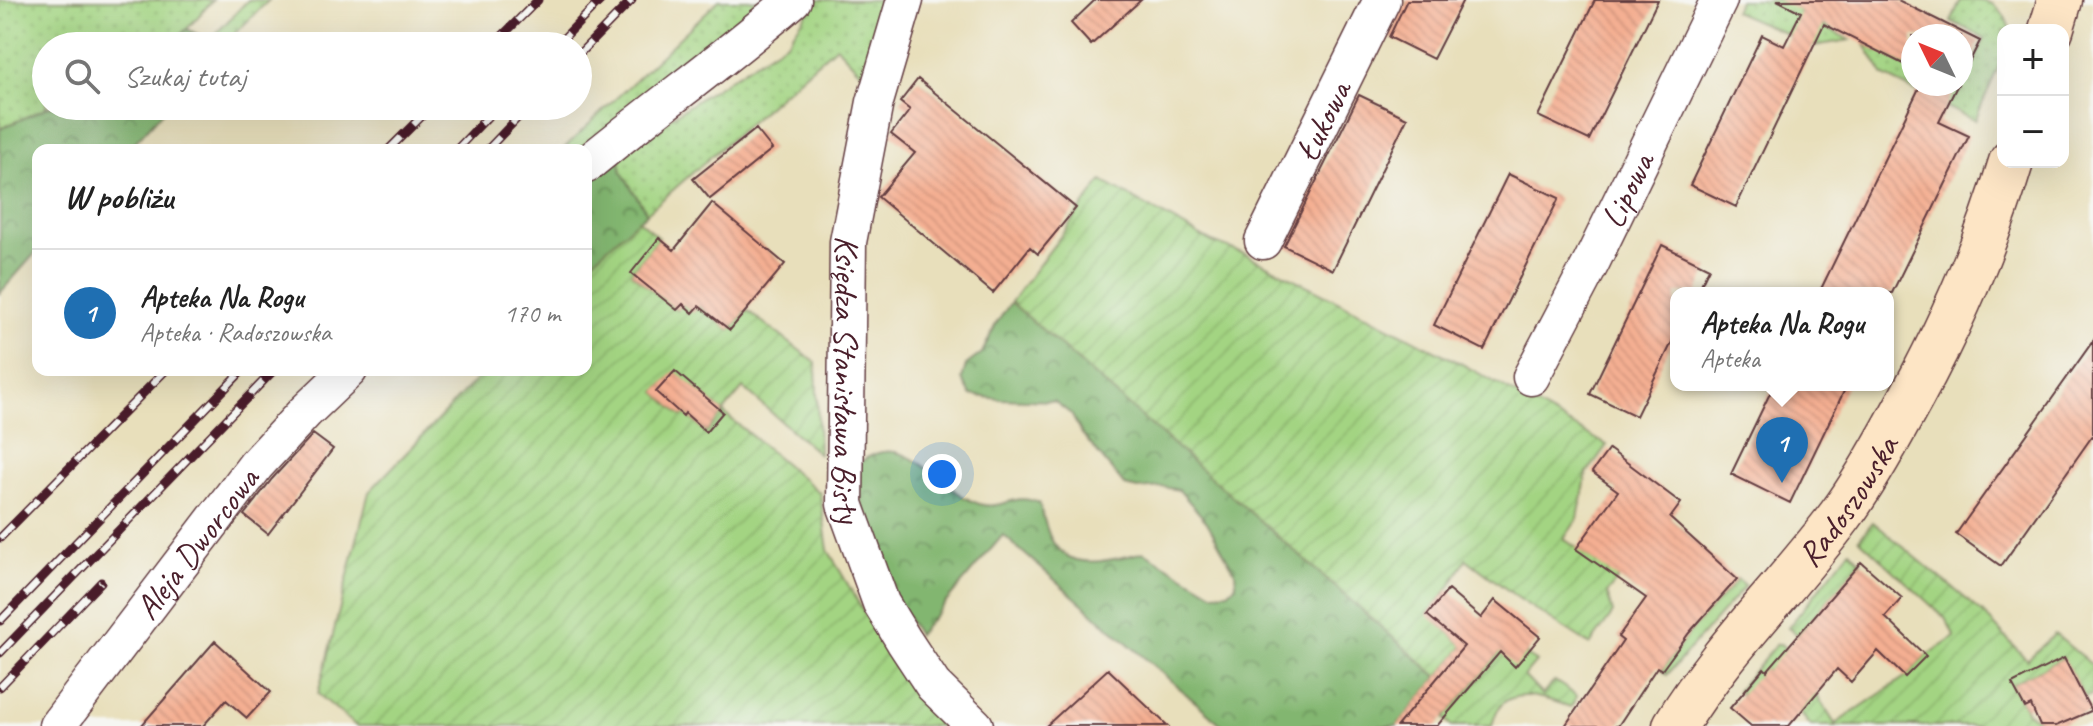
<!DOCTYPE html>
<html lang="pl">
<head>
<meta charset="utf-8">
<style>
  :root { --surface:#fff; --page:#f6f6f6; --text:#222; --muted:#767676; --line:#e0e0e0; --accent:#1f6fb2 }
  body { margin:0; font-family:Caveat,sans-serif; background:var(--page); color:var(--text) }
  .controls { position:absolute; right:24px; top:24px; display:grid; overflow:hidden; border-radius:16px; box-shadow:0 8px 32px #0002 }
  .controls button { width:72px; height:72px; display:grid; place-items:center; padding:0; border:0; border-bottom:2px solid var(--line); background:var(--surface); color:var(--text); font:40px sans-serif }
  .compass { position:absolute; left:1901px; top:24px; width:72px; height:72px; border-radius:50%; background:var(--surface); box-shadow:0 8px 32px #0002; rotate:313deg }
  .you { position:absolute; left:942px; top:474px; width:28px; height:28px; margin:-20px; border:6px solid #fff; border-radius:50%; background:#1a73e8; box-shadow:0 0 0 12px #1a73e833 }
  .badge { display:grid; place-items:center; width:52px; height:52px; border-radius:50%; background:var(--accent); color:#fff; font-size:26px; font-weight:700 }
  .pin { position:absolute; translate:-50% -66px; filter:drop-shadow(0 2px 4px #0008) }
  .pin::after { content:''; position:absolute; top:42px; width:28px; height:24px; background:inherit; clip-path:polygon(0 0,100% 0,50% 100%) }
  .popup { position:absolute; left:1670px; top:287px; width:224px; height:104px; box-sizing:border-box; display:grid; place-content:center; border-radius:16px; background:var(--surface); filter:drop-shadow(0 2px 6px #0005); font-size:26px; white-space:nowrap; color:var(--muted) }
  .popup b { font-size:30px; color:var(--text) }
  .popup::after { content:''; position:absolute; left:50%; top:100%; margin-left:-16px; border:16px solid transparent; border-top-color:var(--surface) }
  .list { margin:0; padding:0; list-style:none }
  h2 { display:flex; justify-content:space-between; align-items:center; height:104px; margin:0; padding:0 32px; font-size:34px }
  h2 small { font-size:26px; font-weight:400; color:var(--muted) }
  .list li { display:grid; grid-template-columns:52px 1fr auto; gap:24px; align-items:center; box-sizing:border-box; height:128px; padding:0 32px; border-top:2px solid var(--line) }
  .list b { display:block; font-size:30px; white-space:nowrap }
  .list p { margin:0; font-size:26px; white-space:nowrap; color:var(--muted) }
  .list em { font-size:26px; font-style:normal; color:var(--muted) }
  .icon { flex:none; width:44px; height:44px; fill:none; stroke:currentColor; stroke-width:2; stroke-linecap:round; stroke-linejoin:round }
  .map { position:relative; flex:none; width:2093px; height:726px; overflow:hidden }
  .search { position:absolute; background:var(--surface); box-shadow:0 8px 32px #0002; left:32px; top:32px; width:560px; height:88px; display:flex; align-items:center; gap:20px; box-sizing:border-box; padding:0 28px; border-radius:44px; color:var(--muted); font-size:30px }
  .panel { position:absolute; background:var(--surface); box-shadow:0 8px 32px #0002; left:32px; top:144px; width:560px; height:232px; border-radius:16px }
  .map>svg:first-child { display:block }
  .grass { fill:url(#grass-dots); stroke:#767a56; stroke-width:2 }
  .forest { fill:url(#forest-crowns); stroke:#666a4e; stroke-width:2 }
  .garden { fill:url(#garden-furrows); stroke:#767a56; stroke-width:2; fill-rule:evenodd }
  .building { fill:url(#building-back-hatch) }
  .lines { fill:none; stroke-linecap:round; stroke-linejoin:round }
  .street-casing { stroke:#623c41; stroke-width:39 }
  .secondary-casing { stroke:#623c41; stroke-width:47 }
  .street { stroke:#fff; stroke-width:36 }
  .secondary { stroke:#fde5c5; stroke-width:44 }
  .rail-casing { stroke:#4a1f2b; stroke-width:9 }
  .rail { stroke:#f6f6f2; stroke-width:6; stroke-dasharray:18; stroke-linecap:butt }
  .labels { text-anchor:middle; stroke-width:8; stroke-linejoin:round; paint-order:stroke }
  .street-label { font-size:34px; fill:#4a1f2b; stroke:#f6f6f2 }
</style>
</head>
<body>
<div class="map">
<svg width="2093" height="726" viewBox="0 0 2093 726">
  <defs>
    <pattern id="grass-dots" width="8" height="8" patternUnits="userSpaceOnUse" patternTransform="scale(2)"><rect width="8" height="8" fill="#a3d482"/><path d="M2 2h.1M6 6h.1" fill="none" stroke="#8eb670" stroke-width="1.8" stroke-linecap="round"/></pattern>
    <pattern id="forest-crowns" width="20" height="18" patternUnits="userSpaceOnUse" patternTransform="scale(2)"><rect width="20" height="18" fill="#82b670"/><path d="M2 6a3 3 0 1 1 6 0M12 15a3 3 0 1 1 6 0" fill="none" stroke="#6c935c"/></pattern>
    <pattern id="garden-furrows" width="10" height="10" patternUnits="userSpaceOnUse" patternTransform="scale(2)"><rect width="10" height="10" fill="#a3d482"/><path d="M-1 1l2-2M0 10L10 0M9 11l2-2" fill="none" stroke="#8eb670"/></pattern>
    <pattern id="building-back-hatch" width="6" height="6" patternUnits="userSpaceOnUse" patternTransform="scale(2)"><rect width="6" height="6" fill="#f4af92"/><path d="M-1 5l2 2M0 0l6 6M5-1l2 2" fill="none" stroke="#d3967e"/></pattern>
  </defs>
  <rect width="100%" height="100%" fill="#f6f6f2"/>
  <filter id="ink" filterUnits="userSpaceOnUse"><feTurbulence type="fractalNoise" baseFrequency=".0125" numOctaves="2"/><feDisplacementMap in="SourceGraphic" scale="16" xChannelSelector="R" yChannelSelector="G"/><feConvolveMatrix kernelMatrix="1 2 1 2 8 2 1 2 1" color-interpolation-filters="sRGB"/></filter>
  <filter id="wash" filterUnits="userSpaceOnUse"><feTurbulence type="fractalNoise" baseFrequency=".006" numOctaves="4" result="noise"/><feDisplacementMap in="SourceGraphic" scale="32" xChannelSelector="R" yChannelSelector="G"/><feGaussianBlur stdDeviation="1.8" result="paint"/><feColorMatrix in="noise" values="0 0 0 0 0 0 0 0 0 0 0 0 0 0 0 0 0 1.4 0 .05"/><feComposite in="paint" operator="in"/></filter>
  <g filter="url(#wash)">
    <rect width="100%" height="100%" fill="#e8dfbb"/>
    <!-- grass -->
    <path class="grass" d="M0,0H213L187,29L166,46H46V106H50L0,129Z
      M248,0H269L222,46L210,40Z
      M719,0H771L584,150H562Z
      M816,0H885L864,76L836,46L647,213L622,173L619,156L662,123L788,41Z
      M1739,0H1805L1799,13L1850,40L1814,46L1734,11Z
      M1961,0C1987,0 2002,1 2010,30H2003V56L1975,121L1884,76L1864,43L1913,69V84H1943L1960,93L1985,38L1951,21Z"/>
    <!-- forest -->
    <path class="forest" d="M187,29L222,46H166Z
      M50,106H168L128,150H38V250L0,293V129Z
      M619,156L622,173L647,213L586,267V183Z
      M1011,302L1438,677L1397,726H1223L1003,535L918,635L880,574L867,533L856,472L859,463C909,424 939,496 984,505C1004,509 1015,492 1039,503C1043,514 1046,529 1051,539C1070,575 1114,559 1144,552L1213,593L1228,592L1236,585L1235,572L1207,522L1179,490L1163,487L1138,489L1125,486L1082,434L1071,414L1054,401L999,399L971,395L962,379L966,365L982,353L996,324Z"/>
    <!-- garden -->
    <path class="garden" d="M1102,181L1212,242L1245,254L1462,364L1607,445L1587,473L1578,518L1564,539L1619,578L1607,593L1613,613L1590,645L1525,603L1466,559L1448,590L1428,614L1464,646L1438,677L1011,302Z
      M638,220L659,238L631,273L677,310L683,304L693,312L699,306L730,330L747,310L816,363L819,454L743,388L723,412L820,493L828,550L895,666L943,726H356L318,694L369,492L485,370H586V267ZM675,372L723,412L706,432L685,413L682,416L656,392Z
      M1873,522L1983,613L2027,660L2055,634L2093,666V694L2085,698L2063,658L2012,684L2027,712L2037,719L2040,726H1811L1800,713L1807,704L1765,669L1742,695L1737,691L1776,644H1781L1796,662L1835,724L1905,677L1926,656L1955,637L1945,618L1859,539Z
      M1850,550L1861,562L1798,635L1788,628Z
      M1737,579L1745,586L1667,675L1662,670L1689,633Z
      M1509,641L1536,662L1524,676L1542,695L1555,681L1577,696L1571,707C1551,701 1514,685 1499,708C1495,713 1494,720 1492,726H1452L1444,718Z"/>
    <g id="blocks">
      <!-- building -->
      <path class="building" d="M1095,0H1141L1091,45L1071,23Z
        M1407,0H1463L1433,59L1389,37Z
        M1595,0H1658L1589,140L1538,116Z
        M1777,0H1898L1980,41L1961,78V36H1913V69L1824,24L1736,207L1690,185L1762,35L1784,46L1801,12Z
        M918,79L1076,208L1038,254L1030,247L993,293L878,197L915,153L891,134L910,110L900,102Z
        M1921,84H1958L1939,122L1969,136L1892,293H1819Z
        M1359,95L1407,118L1333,270L1284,246Z
        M756,129L772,149L710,199L693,179Z
        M1508,174L1559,198L1484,350L1434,325Z
        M712,203L785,264L730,330L699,306L693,313L683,304L677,310L631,273L659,238L674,250Z
        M1662,245L1709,268L1697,293H1676V334L1636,416L1590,394Z
        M2093,341V435L2001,566L1956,534Z
        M675,371L723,412L706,432L685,413L683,416L656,392Z
        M1774,385H1847L1790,503L1731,474Z
        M313,434L333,449L268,534L244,515L272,479Z
        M1609,449L1681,503L1670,518L1737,579L1689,633L1662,670L1657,667L1618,726H1565L1623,641L1618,637L1646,598L1576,549L1618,491L1592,472Z
        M1861,562L1902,598L1885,617L1926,656L1905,677L1878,651L1851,682L1837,669L1789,726H1751L1730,708L1764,668L1767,671Z
        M1448,590L1481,618L1495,600L1540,637L1515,667L1500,652L1437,726H1397L1464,646L1427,615Z
        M215,641L271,692L247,718L226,700L203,726H141Z
        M2064,658L2091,711L2056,726H2040L2031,705L2025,708L2012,684Z
        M1108,669L1168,726H1046Z"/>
    </g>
  </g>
  <g filter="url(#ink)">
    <use href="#blocks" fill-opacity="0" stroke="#623c41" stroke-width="2"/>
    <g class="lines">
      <defs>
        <g id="street">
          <path id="s1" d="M905,0L875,102L848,242L845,504L881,603L904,641L933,685L975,726"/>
          <path d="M586,165C654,109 726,58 793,0"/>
          <path id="s2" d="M1263,241L1382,0"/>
          <path id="s3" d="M1531,377L1591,263L1719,0"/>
          <path id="s4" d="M57,726L256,465L305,412L349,370"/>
        </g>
        <g id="secondary">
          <path d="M2051,30L2060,0"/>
          <path id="s5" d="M1675,726C1721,650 1787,587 1840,516C1863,485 1882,451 1900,418C1946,336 1984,252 2011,162"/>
        </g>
      </defs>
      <!-- street casing -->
      <use href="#street" class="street-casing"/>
      <!-- secondary casing -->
      <use href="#secondary" class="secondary-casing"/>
      <!-- street -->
      <use href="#street" class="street"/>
      <!-- secondary -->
      <use href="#secondary" class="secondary"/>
      <defs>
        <path id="rail" d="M492,46L538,0
          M556,46L601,0
          M578,55L632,0
          M388,150L432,106
          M456,150L498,106
          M487,150L529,106
          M0,538L166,370
          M0,621L243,370
          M0,653L274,370
          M0,687L101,582"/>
      </defs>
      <!-- rail casing -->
      <use href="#rail" class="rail-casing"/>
      <!-- rail -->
      <use href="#rail" class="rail"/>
    </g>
  </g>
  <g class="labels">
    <!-- street labels -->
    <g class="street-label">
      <text dy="12" stroke="none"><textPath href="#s2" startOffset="134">Łukowa</textPath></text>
      <text dy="12" stroke="none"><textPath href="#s3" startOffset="210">Lipowa</textPath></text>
      <text dy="12" stroke="none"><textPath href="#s1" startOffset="386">Księdza Stanisława Bisty</textPath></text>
      <text dy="12" stroke="none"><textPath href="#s5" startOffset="284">Radoszowska</textPath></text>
      <text dy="12" stroke="none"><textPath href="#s4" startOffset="230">Aleja Dworcowa</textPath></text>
    </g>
  </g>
</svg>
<div class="controls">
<button>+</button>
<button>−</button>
</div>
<svg class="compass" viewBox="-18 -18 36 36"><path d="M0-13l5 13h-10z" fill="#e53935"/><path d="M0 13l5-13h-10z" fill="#767676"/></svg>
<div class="you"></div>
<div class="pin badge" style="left:1782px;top:483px">1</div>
<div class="popup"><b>Apteka Na Rogu</b>Apteka</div>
<div class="search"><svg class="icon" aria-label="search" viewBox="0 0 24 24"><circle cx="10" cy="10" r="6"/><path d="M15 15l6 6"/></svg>Szukaj tutaj</div>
<section class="panel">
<h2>W pobliżu<small></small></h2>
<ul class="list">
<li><span class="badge">1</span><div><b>Apteka Na Rogu</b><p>Apteka · Radoszowska</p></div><em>170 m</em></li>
</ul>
</section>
</div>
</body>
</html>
